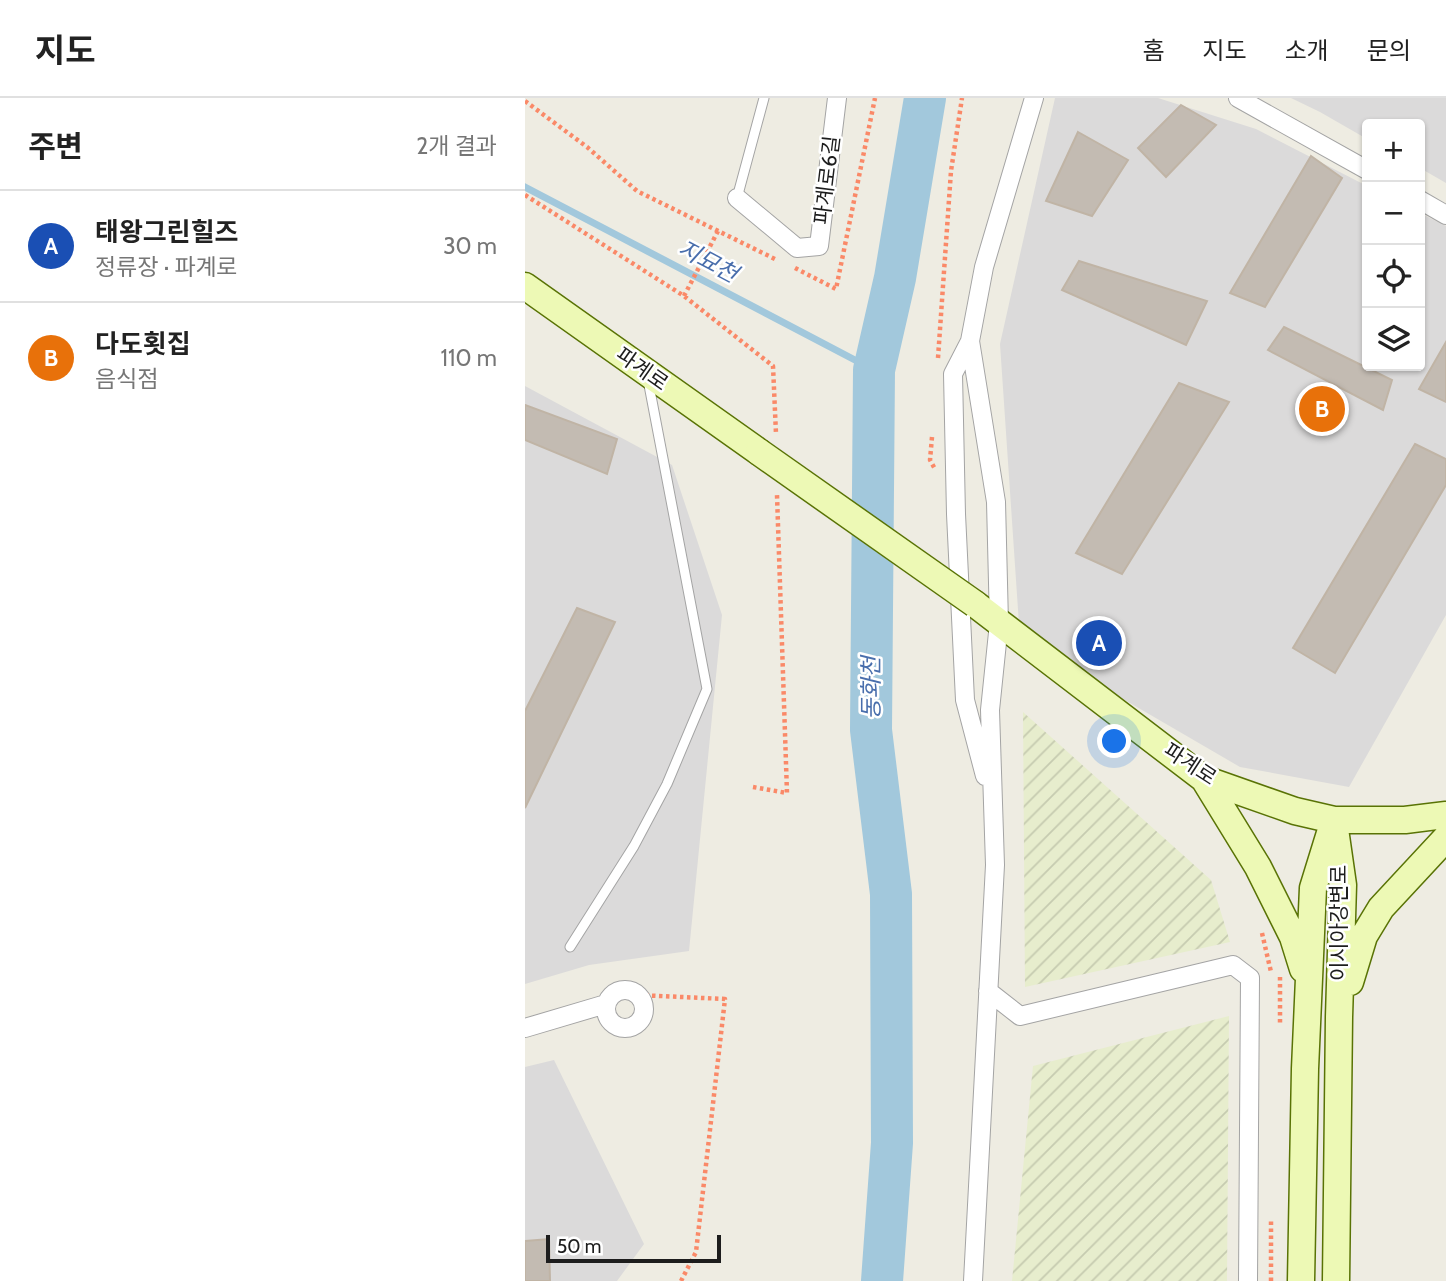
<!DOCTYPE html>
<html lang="ko">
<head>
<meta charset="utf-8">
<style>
  :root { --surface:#fff; --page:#f2f2f2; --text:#222; --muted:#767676; --line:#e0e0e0; --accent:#2563eb }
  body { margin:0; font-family:Cabin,"Noto Sans KR",sans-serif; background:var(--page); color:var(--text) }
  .controls { position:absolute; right:21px; top:21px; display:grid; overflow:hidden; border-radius:7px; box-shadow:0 2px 5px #0004 }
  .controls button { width:63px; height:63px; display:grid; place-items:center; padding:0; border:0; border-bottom:2px solid var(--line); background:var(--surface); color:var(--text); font:35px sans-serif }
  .scale { position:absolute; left:21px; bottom:18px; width:175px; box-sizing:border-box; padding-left:7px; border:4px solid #1d1d1d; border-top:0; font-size:19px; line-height:24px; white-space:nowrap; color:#1d1d1d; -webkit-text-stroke:5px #fff; paint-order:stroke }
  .you { position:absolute; left:590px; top:644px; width:24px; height:24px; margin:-18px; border:5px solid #fff; border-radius:50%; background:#1a73e8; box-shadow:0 0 0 10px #1a73e833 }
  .badge { display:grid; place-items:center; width:46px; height:46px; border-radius:50%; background:var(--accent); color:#fff; font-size:23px; font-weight:700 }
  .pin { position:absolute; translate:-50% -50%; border:4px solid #fff; box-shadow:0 2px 7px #0006 }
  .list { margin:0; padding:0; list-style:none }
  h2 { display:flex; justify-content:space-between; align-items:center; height:91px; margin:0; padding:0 28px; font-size:30px }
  h2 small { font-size:23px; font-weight:400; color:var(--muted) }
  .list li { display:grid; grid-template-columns:46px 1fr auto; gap:21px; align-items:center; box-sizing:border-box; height:112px; padding:0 28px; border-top:2px solid var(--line) }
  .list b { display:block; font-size:26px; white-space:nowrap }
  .list p { margin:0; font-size:23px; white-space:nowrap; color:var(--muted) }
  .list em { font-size:23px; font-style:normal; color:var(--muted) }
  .icon { flex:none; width:38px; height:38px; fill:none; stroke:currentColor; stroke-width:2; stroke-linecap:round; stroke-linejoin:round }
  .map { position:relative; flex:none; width:921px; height:1183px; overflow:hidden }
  header { display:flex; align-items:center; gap:42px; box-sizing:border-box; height:98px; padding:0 35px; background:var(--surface); border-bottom:2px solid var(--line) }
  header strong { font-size:33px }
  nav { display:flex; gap:38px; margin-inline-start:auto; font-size:24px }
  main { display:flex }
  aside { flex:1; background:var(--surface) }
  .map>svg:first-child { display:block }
  .residential { fill:#dbdada }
  .farmland { fill:url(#farmland-furrows) }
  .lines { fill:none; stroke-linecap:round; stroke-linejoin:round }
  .stream { stroke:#a2c8dc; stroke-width:7 }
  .river { stroke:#a2c8dc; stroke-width:42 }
  .building { fill:#c3bbb2; stroke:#c0b4a5; stroke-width:2 }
  .lane-casing { stroke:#a4a4a4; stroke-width:11 }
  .street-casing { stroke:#a4a4a4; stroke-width:20 }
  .secondary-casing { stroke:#597305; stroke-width:29 }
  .path { stroke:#fa8968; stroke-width:4.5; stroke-dasharray:3.5 3.5; stroke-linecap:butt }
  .lane { stroke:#fff; stroke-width:9 }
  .street { stroke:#fff; stroke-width:18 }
  .secondary { stroke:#edf9b5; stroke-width:26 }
  .secondary-bridge-casing { stroke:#597305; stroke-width:29; stroke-linecap:butt }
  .secondary-bridge { stroke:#edf9b5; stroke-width:26 }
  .labels { text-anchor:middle; stroke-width:5; stroke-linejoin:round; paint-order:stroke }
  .street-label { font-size:21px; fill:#1d1d1d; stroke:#fff }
  .water-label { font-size:23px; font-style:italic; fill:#496eac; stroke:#fff }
</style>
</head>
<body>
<header>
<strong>지도</strong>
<nav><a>홈</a><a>지도</a><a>소개</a><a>문의</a></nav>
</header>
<main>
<aside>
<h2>주변<small>2개 결과</small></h2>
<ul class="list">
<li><span class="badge" style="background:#1a4fb4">A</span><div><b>태왕그린힐즈</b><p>정류장 · 파계로</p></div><em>30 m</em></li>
<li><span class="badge" style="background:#e8710a">B</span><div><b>다도횟집</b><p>음식점</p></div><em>110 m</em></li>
</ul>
</aside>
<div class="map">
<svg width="921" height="1183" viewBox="0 0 921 1183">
  <defs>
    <pattern id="farmland-furrows" width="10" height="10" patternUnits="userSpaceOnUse" patternTransform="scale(1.75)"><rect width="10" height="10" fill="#e7edcd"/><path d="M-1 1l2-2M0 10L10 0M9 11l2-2" fill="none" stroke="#c6cbb0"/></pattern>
  </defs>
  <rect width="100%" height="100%" fill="#eeece2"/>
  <!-- residential -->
  <path class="residential" d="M530,0H633L731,31L842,88V268H895V115L921,128V517L824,689L715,669L495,541L475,246Z
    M766,0H921V85L895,70V26H842V41L795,14Z
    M0,288L147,367L197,517L164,853L64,867L0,886Z
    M29,962L119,1146L92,1183H0V969Z"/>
  <!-- farmland -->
  <path class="farmland" d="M498,614L686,782L705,844L500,889Z
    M704,918L702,1183H487L508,968Z"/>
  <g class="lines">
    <!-- stream -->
    <path class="stream" d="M0,89L349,272"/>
    <!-- river -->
    <path class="river" d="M357,1183L367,1045L366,796L346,632L349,272L370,180L400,0"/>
  </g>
  <!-- building -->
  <path class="building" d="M656,7L691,27L641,79L613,50Z
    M553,34L603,62L567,118L521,103Z
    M786,58L817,80L740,209L705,195Z
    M554,163L682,203L661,247L537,192Z
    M759,229L867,282L858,312L743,252Z
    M921,244V304L894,291Z
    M654,285L704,304L597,476L551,455Z
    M0,307L92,341L82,376L0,342Z
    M890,346L921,361V387L810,575L768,550Z
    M52,510L90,524L0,710V613Z
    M24,1141L25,1183H0V1143Z"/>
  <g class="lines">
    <defs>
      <path id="lane" d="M212,100L239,0
        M45,849L109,748L142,686L182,591L123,282"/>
      <path id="street" d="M713,0L842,72
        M212,100L272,150L294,148L312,0
        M895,102L921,117
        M445,243L428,276L431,416L440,602L460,678
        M81 911a19 19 0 1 1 38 0a19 19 0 1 1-38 0Z
        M463,893L495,918L708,867L725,880L723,1183
        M0,930L81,906
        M448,1183L470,767L465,612L474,525L471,404L445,243L459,169L509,0"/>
      <path id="secondary" d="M0,188L234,354
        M450,506L679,681L770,713L809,722H880L921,717
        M679,681L733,769L768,839L778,871
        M810,731L818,787L814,919L811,1183
        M825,884L839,838L856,810L921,740
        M776,1183L780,971L788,790L809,722"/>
    </defs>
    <!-- lane casing -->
    <use href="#lane" class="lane-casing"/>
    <!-- street casing -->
    <use href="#street" class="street-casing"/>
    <!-- secondary casing -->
    <use href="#secondary" class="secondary-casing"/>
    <!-- path -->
    <path class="path" d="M0,3L62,49L112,93L252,162
      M0,97L159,198L248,268L251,336
      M270,170L311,191L350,0
      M159,198L193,133
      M413,260L426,73L437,0
      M407,339L405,362L410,371
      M228,689L262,695L252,397
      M737,835L746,874
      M755,879V927
      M113,897L200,901L171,1154L156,1183
      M746,1183V1121"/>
    <!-- lane -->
    <use href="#lane" class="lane"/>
    <!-- street -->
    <use href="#street" class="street"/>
    <!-- secondary -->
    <use href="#secondary" class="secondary"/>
    <defs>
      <path id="secondary-bridge" d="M234,354L450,506"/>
    </defs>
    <!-- secondary-bridge casing -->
    <use href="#secondary-bridge" class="secondary-bridge-casing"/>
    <!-- secondary-bridge -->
    <use href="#secondary-bridge" class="secondary-bridge"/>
  </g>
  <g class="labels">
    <!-- street labels -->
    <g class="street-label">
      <text transform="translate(302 82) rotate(-83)" y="7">파계로6길</text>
      <text transform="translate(117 271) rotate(35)" y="7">파계로</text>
      <text transform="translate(665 666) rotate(33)" y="7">파계로</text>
      <text transform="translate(814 825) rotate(-90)" y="7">이시아강변로</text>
    </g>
    <!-- water labels -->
    <g class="water-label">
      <text transform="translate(183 163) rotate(28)" y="8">지묘천</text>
      <text transform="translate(346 590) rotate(-90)" y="8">동화천</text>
    </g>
  </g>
</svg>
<div class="controls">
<button>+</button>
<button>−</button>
<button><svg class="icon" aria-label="locate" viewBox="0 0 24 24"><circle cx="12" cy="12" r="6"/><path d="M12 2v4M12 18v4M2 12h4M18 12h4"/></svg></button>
<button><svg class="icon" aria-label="layers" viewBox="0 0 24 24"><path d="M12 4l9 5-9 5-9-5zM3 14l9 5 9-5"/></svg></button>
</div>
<div class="scale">50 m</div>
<div class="you"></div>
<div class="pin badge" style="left:574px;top:545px;background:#1a4fb4">A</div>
<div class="pin badge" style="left:797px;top:311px;background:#e8710a">B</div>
</div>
</main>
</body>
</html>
